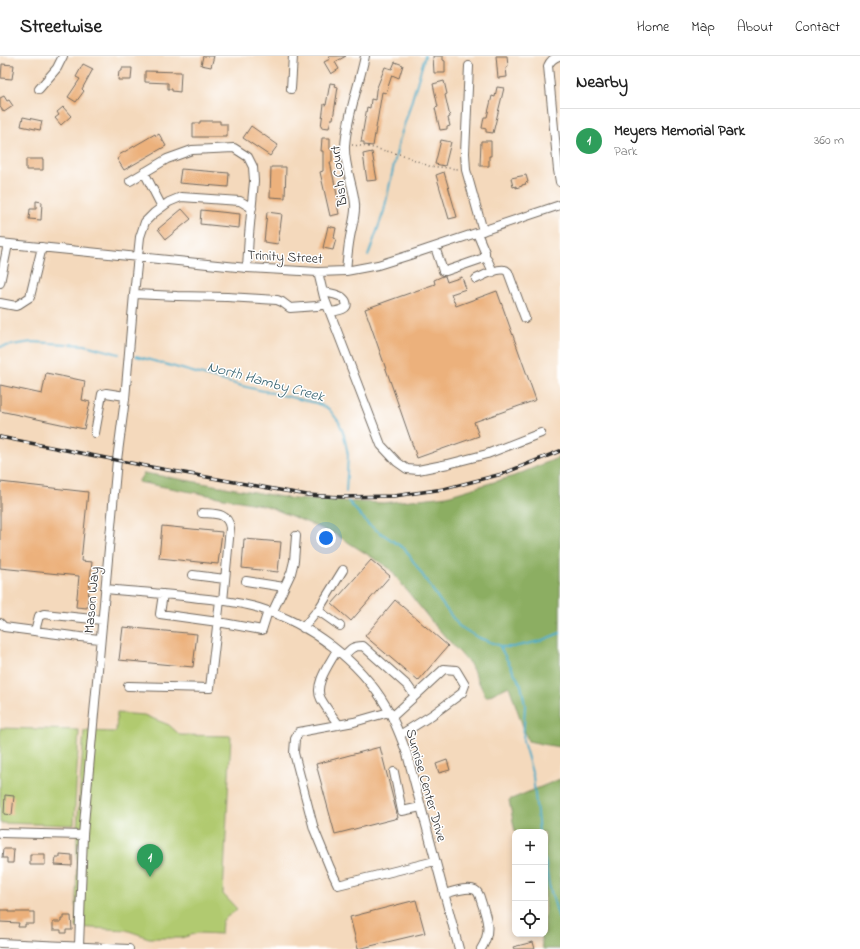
<!DOCTYPE html>
<html lang="en">
<head>
<meta charset="utf-8">
<style>
  :root { --surface:#fff; --page:#f2f2f2; --text:#222; --muted:#767676; --line:#e0e0e0; --accent:#7c3aed }
  body { margin:0; font-family:"Indie Flower",sans-serif; background:var(--page); color:var(--text) }
  .controls { position:absolute; right:12px; bottom:12px; display:grid; overflow:hidden; border-radius:8px; box-shadow:0 2px 6px #0003 }
  .controls button { width:36px; height:36px; display:grid; place-items:center; padding:0; border:0; border-bottom:1px solid var(--line); background:var(--surface); color:var(--text); font:20px sans-serif }
  .you { position:absolute; left:326px; top:482px; width:14px; height:14px; margin:-10px; border:3px solid #fff; border-radius:50%; background:#1a73e8; box-shadow:0 0 0 6px #1a73e833 }
  .badge { display:grid; place-items:center; width:26px; height:26px; border-radius:50%; background:var(--accent); color:#fff; font-size:13px; font-weight:700 }
  .pin { position:absolute; translate:-50% -33px; filter:drop-shadow(0 1px 2px #0008) }
  .pin::after { content:''; position:absolute; top:21px; width:14px; height:12px; background:inherit; clip-path:polygon(0 0,100% 0,50% 100%) }
  .list { margin:0; padding:0; list-style:none }
  h2 { display:flex; justify-content:space-between; align-items:center; height:52px; margin:0; padding:0 16px; font-size:17px }
  h2 small { font-size:13px; font-weight:400; color:var(--muted) }
  .list li { display:grid; grid-template-columns:26px 1fr auto; gap:12px; align-items:center; box-sizing:border-box; height:64px; padding:0 16px; border-top:1px solid var(--line) }
  .list b { display:block; font-size:15px; white-space:nowrap }
  .list p { margin:0; font-size:13px; white-space:nowrap; color:var(--muted) }
  .list em { font-size:13px; font-style:normal; color:var(--muted) }
  .icon { flex:none; width:22px; height:22px; fill:none; stroke:currentColor; stroke-width:2; stroke-linecap:round; stroke-linejoin:round }
  .map { position:relative; flex:none; width:560px; height:893px; overflow:hidden }
  header { display:flex; align-items:center; gap:24px; box-sizing:border-box; height:56px; padding:0 20px; background:var(--surface); border-bottom:1px solid var(--line) }
  header strong { font-size:19px }
  nav { display:flex; gap:22px; margin-inline-start:auto; font-size:14px }
  main { display:flex }
  aside { flex:1; background:var(--surface) }
  .map>svg:first-child { display:block }
  .green { fill:#b1ca70; stroke:#6e7a4e }
  .forest { fill:#8cae62; stroke:#5c6c46 }
  .lines { fill:none; stroke-linecap:round; stroke-linejoin:round }
  .stream { stroke:#47aac7; stroke-width:2 }
  .building { fill:#ecb17c }
  .minor-casing { stroke:#71685e; stroke-width:10 }
  .path { stroke:#71685e; stroke-width:1.5; stroke-dasharray:1 3; stroke-linecap:butt }
  .minor { stroke:#fff; stroke-width:8 }
  .rail-casing { stroke:#2b2b2b; stroke-width:3.5 }
  .rail { stroke:#fff; stroke-width:2; stroke-dasharray:6; stroke-linecap:butt }
  .labels { text-anchor:middle; stroke-width:3; stroke-linejoin:round; paint-order:stroke }
  .street-label { font-size:14px; fill:#2b2b2b; stroke:#fff }
  .water-label { font-size:15px; font-style:italic; fill:#386471; stroke:#fff }
</style>
</head>
<body>
<header>
<strong>Streetwise</strong>
<nav><a>Home</a><a>Map</a><a>About</a><a>Contact</a></nav>
</header>
<main>
<div class="map">
<svg width="560" height="893" viewBox="0 0 560 893">
  <rect width="100%" height="100%" fill="#fff"/>
  <filter id="ink" filterUnits="userSpaceOnUse"><feTurbulence type="fractalNoise" baseFrequency=".025" numOctaves="2"/><feDisplacementMap in="SourceGraphic" scale="8" xChannelSelector="R" yChannelSelector="G"/><feConvolveMatrix kernelMatrix="1 2 1 2 8 2 1 2 1" color-interpolation-filters="sRGB"/></filter>
  <filter id="wash" filterUnits="userSpaceOnUse"><feTurbulence type="fractalNoise" baseFrequency=".012" numOctaves="4" result="noise"/><feDisplacementMap in="SourceGraphic" scale="16" xChannelSelector="R" yChannelSelector="G"/><feGaussianBlur stdDeviation="0.9" result="paint"/><feColorMatrix in="noise" values="0 0 0 0 0 0 0 0 0 0 0 0 0 0 0 0 0 1.4 0 .05"/><feComposite in="paint" operator="in"/></filter>
  <g filter="url(#wash)">
    <rect width="100%" height="100%" fill="#f4d9bc"/>
    <!-- green -->
    <path class="green" d="M117,657L144,659L169,669L180,679L231,680L223,838L237,853L222,865L221,878L198,877L181,882H149L126,874L76,871L77,772L84,675L116,676Z
      M0,672L79,674L74,769L0,767Z"/>
    <!-- forest -->
    <path class="forest" d="M560,401V691L547,689L528,685L509,630L486,641L470,608L432,566L389,512L335,478L267,450L138,426L144,417L294,443L383,447L447,440L514,420Z
      M560,723V893H543L540,878H545V776H515L509,744Z"/>
    <g class="lines">
      <!-- stream -->
      <path class="stream" d="M368,200L384,155L399,85L408,57L425,0
        M0,291L32,286L85,289L119,298
        M136,300L242,330L316,347L329,353L339,366L344,379L348,399L346,436
        M348,445L369,469L405,493L440,545L459,570L477,581L503,591H513L540,585L560,577
        M500,591L521,629L525,649L523,685L533,720L539,776
        M545,804L549,829L560,866"/>
    </g>
    <g id="blocks">
      <!-- building -->
      <path class="building" d="M203,0H214L211,11L201,9Z
        M329,0H346L335,6L339,13L331,18L324,6L330,3Z
        M433,0H443V4L445,5V17H434Z
        M496,0H507L508,11L506,12L507,21L498,22Z
        M395,6L403,9L399,22L392,19L386,37L382,36L373,90L364,89V86H361L367,51L370,52L371,43L375,44L376,34L385,11L392,13Z
        M2,8L14,9L12,23L1,22Z
        M83,8L93,13L82,33L84,35L76,46L68,41L80,23L76,21Z
        M122,12H132L131,24H118L119,15H122Z
        M145,15L181,16L180,36L172,35V33H168V27L145,26Z
        M444,25L447,38L445,39L450,61L448,62L450,70L447,71V73L440,74L435,52L438,51L433,28Z
        M330,27L336,28L335,30L338,31L333,63H331L329,72L321,71L324,48L326,49Z
        M497,31L504,32L493,77L486,76V73L482,72L484,61H487L492,40L495,41Z
        M4,40L7,45L9,44L13,50L4,56L0,51V42Z
        M63,51L71,60L61,69L55,62L59,59L57,56Z
        M23,61L42,65L40,74L21,70Z
        M200,65H220V68H227V81H193V67H200Z
        M251,70L278,89L270,100L243,82Z
        M155,78L156,80L159,78L166,90L124,114L117,103L120,101L119,99Z
        M322,82H330V93L332,94V106H330L339,148H337L339,158L330,160L320,116L323,115V95H321Z
        M441,84L451,86L445,110L435,108Z
        M481,85H491V100H489V110H480Z
        M372,96L377,124L367,125L363,98Z
        M26,103H43V114H26Z
        M271,111H286L285,142L270,141Z
        M181,113L229,117L228,131L179,127Z
        M444,116L457,161L449,163L436,119Z
        M526,119L528,126L525,127L526,128L522,129V130L516,132V130L513,131L511,122Z
        M36,145L42,146L41,164L29,163L30,153H36Z
        M182,153L191,163L166,183L158,173Z
        M201,154L240,158L239,172L200,168Z
        M267,156L282,158L278,188L264,186Z
        M328,170L336,172L334,182L336,183L333,194L323,192Z
        M443,220H445L447,226L462,221L466,233L451,238L456,250L497,235L536,344L474,366L479,380L417,402L365,253L435,228L434,224Z
        M46,317L85,325L82,344L90,346L84,373L0,355V329L42,338Z
        M0,426L88,436L81,505L92,506L87,552L76,551L79,520L0,512Z
        M162,470L222,476L218,508L159,502Z
        M244,483L281,486L278,516L242,512Z
        M371,504L390,520L351,565L332,548Z
        M395,544L448,590L418,625L365,580Z
        M123,571L197,578L193,611L119,604Z
        M380,691L398,762L335,778L316,708Z
        M447,704L450,714L439,717L436,708Z
        M5,739L14,740L12,759L4,758Z
        M3,793H14L13,807H7V802H2Z
        M30,798H45V809H30Z
        M60,798L72,799V810L55,809L56,801H60Z
        M416,844L425,877L358,893L350,861Z
        M0,854H9V856H34V868H25V871H18L19,867L0,866Z
        M64,860H71L72,874H66V877H61V874H53V866H61V863H64Z
        M533,886L535,893H514L513,891Z"/>
    </g>
  </g>
  <g filter="url(#ink)">
    <use href="#blocks" fill-opacity="0" stroke="#71685e" stroke-width="1"/>
    <g class="lines">
      <defs>
        <path id="minor" d="M559,0C553,2 550,5 548,10L558,114L560,126
          M469,10L465,97L466,114L483,175
          M39,33L57,12L63,0
          M291,33L293,0
          M144,116L162,151
          M130,125L167,103L192,94L234,92L248,101L253,111L254,125L249,179L247,212
          M0,187L247,212L318,216L346,215L378,209L410,199L560,149
          M435,191L443,215H446L484,202L485,199V196L477,177
          M485,201L488,205L493,216
          M346,215C347,203 348,192 350,181C352,170 356,159 355,148C353,128 344,110 345,90C347,59 359,30 365,0
          M318,216L324,241L381,389L397,406L407,413L418,414L448,408L487,398L541,377
          M476,223C482,220 499,212 505,214C506,214 507,215 508,216L525,262
          M0,227L8,188
          M323,236C329,237 336,238 342,241C343,242 346,244 346,246C350,254 335,255 330,256
          M134,238L177,240L227,241L277,244L282,246L290,252L317,250L326,248
          M0,247L16,250L30,241L42,191
          M95,377L102,338L106,337L125,340
          M202,457C214,458 228,456 230,472L223,545
          M193,519L225,523
          M246,525L284,531
          M105,533C136,536 168,538 199,542C219,544 240,546 259,552C310,568 359,604 386,650C395,665 401,682 407,698L459,893
          M163,538L160,558L218,566L262,574L268,555
          M317,556L343,514
          M272,557L291,517L294,505L296,480
          M0,567L4,571L80,581L100,583
          M303,572L315,557L317,556H320L340,570
          M35,575L39,560L44,558L102,564
          M337,594C330,607 313,629 321,643C326,652 333,661 339,669
          M344,600C351,592 353,590 363,590L408,630L415,640L392,661
          M128,630L210,632L220,544
          M389,656L354,666L299,676L295,683L294,697L314,773L330,812L338,829L435,805
          M400,679L432,659L462,637L465,629L456,614L444,613L415,640
          M394,716L402,755L421,751
          M0,777L83,779
          M444,838C452,836 468,830 475,834C479,836 480,841 481,845C487,862 492,876 481,893
          M0,887L129,893
          M79,890L83,779L117,404L125,343L134,238L140,181L145,166L154,157L169,146L181,141L240,145L252,152"/>
      </defs>
      <!-- minor casing -->
      <use href="#minor" class="minor-casing"/>
      <!-- path -->
      <path class="path" d="M352,89L369,91L403,99L429,110L458,113"/>
      <!-- minor -->
      <use href="#minor" class="minor"/>
      <defs>
        <path id="rail" d="M0,381L151,411L307,439L341,441L394,440L444,433L502,418L560,395"/>
      </defs>
      <!-- rail casing -->
      <use href="#rail" class="rail-casing"/>
      <!-- rail -->
      <use href="#rail" class="rail"/>
    </g>
  </g>
  <g class="labels">
    <!-- street labels -->
    <g class="street-label">
      <text transform="translate(338 120) rotate(-97)" y="5">Bish Court</text>
      <text transform="translate(285 200) rotate(3)" y="5">Trinity Street</text>
      <text transform="translate(91 544) rotate(-85)" y="5">Mason Way</text>
      <text transform="translate(427 729) rotate(74)" y="5">Sunrise Center Drive</text>
    </g>
    <!-- water labels -->
    <g class="water-label">
      <text transform="translate(266 325) rotate(15)" y="5">North Hamby Creek</text>
    </g>
  </g>
</svg>
<div class="controls">
<button>+</button>
<button>−</button>
<button><svg class="icon" aria-label="locate" viewBox="0 0 24 24"><circle cx="12" cy="12" r="6"/><path d="M12 2v4M12 18v4M2 12h4M18 12h4"/></svg></button>
</div>
<div class="you"></div>
<div class="pin badge" style="left:150px;top:821px;background:#2e9e5b">1</div>
</div>
<aside>
<h2>Nearby<small></small></h2>
<ul class="list">
<li><span class="badge" style="background:#2e9e5b">1</span><div><b>Meyers Memorial Park</b><p>Park</p></div><em>360 m</em></li>
</ul>
</aside>
</main>
</body>
</html>
